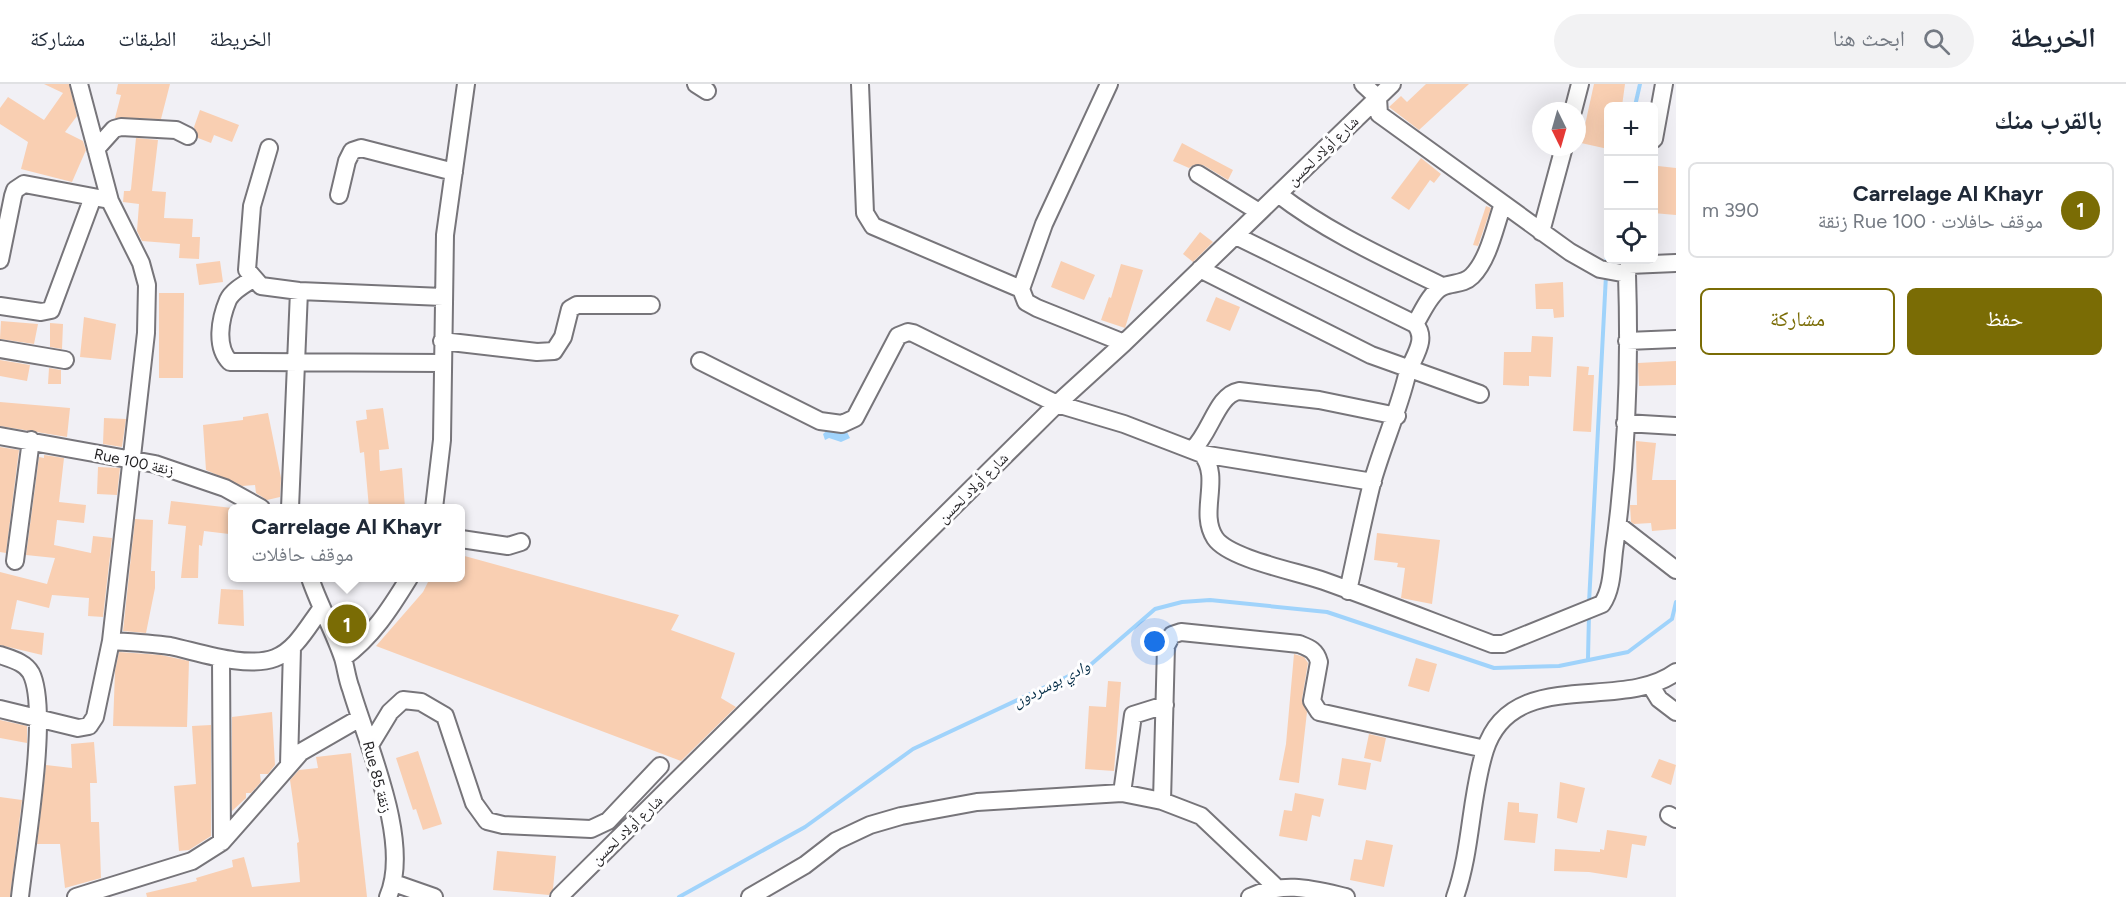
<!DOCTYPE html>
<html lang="ar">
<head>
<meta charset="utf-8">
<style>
  :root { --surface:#fff; --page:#f2f2f3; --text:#1f2937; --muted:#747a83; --line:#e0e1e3; --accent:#7a6c05 }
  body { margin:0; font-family:Figtree,"Noto Naskh Arabic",sans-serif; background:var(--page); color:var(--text); direction:rtl }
  .controls { position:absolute; right:18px; top:18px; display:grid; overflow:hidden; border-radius:9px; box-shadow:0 6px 24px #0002 }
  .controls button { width:54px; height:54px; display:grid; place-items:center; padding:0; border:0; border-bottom:2px solid var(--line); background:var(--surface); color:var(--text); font:30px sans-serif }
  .compass { position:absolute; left:1532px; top:18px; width:54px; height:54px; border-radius:50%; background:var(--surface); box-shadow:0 6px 24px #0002; rotate:175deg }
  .you { position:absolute; left:1155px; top:558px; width:21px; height:21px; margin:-15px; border:4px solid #fff; border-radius:50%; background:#1a73e8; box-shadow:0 0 0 9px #1a73e833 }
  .badge { display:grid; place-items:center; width:39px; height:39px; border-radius:50%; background:var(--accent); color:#fff; font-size:20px; font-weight:700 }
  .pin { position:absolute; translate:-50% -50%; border:3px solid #fff; box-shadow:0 2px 6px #0006 }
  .popup { position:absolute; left:228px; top:420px; width:237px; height:78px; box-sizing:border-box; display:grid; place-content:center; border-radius:9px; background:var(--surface); filter:drop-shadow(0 2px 4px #0005); font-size:20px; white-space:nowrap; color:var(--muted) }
  .popup b { font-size:22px; color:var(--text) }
  .popup::after { content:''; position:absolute; left:50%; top:100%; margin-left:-12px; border:12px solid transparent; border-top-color:var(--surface) }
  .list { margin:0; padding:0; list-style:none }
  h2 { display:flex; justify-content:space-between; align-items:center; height:78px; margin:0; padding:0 24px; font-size:26px }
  h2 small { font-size:20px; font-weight:400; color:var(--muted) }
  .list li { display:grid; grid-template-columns:39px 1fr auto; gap:18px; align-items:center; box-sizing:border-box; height:96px; margin:0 12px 12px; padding:0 12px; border:2px solid var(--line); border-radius:9px }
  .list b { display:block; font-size:22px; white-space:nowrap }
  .list p { margin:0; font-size:20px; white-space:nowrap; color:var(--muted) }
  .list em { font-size:20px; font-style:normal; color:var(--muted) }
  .actions { display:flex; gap:12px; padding:18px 24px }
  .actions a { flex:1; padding:14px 0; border:2px solid var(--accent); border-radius:9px; text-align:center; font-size:21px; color:var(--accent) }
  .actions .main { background:var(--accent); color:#fff }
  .icon { flex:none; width:33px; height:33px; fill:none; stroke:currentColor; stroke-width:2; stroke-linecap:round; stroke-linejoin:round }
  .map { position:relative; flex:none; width:1676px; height:813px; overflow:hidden; direction:ltr }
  header { display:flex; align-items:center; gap:36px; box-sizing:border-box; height:84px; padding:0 30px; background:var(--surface); border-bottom:2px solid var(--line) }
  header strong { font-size:28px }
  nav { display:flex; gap:33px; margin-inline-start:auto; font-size:21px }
  .search { width:420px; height:54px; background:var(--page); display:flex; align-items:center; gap:15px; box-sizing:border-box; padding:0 21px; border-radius:33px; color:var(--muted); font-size:22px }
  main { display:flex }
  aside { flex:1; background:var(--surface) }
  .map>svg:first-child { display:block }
  .water { fill:#a0d3fb }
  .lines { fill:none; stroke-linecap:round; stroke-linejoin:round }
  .stream { stroke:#a0d3fb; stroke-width:4 }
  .building { fill:#f9cfb2 }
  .minor-casing { stroke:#77757a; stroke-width:20 }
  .minor { stroke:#fff; stroke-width:16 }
  .labels { text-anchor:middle; stroke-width:6; stroke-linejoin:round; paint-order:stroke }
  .street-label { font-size:15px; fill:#201f21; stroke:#fefeff }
  .water-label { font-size:16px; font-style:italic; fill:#032c46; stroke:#fefeff }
</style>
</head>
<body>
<header>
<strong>الخريطة</strong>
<div class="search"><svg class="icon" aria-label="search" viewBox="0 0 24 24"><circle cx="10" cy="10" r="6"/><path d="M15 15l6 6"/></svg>ابحث هنا</div>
<nav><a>الخريطة</a><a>الطبقات</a><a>مشاركة</a></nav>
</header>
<main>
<aside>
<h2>بالقرب منك<small></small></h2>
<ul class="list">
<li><span class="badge">1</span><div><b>Carrelage Al Khayr</b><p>موقف حافلات · Rue 100 زنقة</p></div><em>390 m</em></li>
</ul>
<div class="actions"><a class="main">حفظ</a><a>مشاركة</a></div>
</aside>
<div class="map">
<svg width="1676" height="813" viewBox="0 0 1676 813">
  <rect width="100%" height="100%" fill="#f1f0f5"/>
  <!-- water -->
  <path class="water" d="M831,343L838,348H847L850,354L841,358L829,354L825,356L823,350Z"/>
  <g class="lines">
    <!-- stream -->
    <path class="stream" d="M1635,22L1640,0
      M1606,181L1608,164
      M1589,519L1606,191
      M1588,574L1589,530
      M679,813L805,743L913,665L1088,583L1155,525L1182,518L1210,516L1327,528L1494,584L1559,582L1628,568L1672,535L1676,518"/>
  </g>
  <!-- building -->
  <path class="building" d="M44,0H69L77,32L65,48L83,57L86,66L72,98L21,85L28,58L0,40V24L8,13L44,36L63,9Z
    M118,0H170L161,35L115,34L121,11L116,10Z
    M1426,0H1469L1419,46L1389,23L1401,12L1407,18Z
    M1594,0H1625L1622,22H1608V65L1581,59Z
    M200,26L239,41L232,58L214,51L211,59L198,54L194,43Z
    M136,54L158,56L152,107L166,108L164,134L193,135L192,153H200L199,175L179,174L180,160L142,157L137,147L139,120L123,118L124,107H130L131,105Z
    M1182,59L1233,86L1228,96L1203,81H1194L1189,84L1173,77Z
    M1421,74L1441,90L1434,99L1430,96L1409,126L1391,114Z
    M1658,82L1676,84V131L1653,129Z
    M1486,122L1491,124L1478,162L1473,161Z
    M1200,148L1213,158L1193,178L1183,170Z
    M220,177L223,198L199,201L196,180Z
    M1061,177L1095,191L1084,216L1051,203Z
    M1121,180L1143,186L1125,244L1101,236L1109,213L1111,214Z
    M1563,198L1564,233L1554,234L1553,225H1536L1535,200Z
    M159,209H184L183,294H159Z
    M1216,213L1240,223L1230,247L1206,237Z
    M84,233L116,240L111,276L80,273Z
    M1,237L38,240L34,260L0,255Z
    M50,239L63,240L62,265L50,263Z
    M1532,252L1553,253L1551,293L1529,292V302L1503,301L1504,268H1531Z
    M0,276L30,281L27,297L0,292Z
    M1676,277V301L1639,302L1638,279Z
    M1577,282L1589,283L1588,291H1594L1591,348L1573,347Z
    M49,284L61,286V300H48Z
    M0,318L70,324L67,353L0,342Z
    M383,324L389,365L379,366L380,387L402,384L405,424H369L364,368L360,369L356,337L367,335L366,326Z
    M268,329L281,394L280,413L267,416L256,409L255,401L242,402L206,386L203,341L243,336V333Z
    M104,334L126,335L122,363L103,360Z
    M1636,357L1656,359L1652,396H1676V445L1652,447L1651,439L1634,440L1631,438L1630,421H1637Z
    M0,363L19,366L6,469L0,468Z
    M44,371L64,374L59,418L86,421L84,439L57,436L54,461L91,469L93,452L112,454L103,533L88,532L89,514L52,511L49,524L17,516L11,545L44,549L42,571L0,561V488L47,500L55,474L26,471L39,373L44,374Z
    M98,383L120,384L117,411L97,410Z
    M171,417L232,424L229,450L204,447L202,462L199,461L198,494H181L186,442L168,440Z
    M135,435L153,436L151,487H155V504L146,549L123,547Z
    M1377,449L1440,456L1432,520L1401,514L1405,484L1397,483L1398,479L1374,476Z
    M461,471L679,531L671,546L735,569L721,614L736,623L681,677L376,562L423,508L430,494H461Z
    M221,505L243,506L244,542L218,540Z
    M119,568L161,571L189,577L187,643L113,642L115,587Z
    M1294,570L1304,573L1308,579L1302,615L1307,628L1299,699L1279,696L1286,660Z
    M1416,574L1437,580L1429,608L1408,602Z
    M1108,597L1121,598L1114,687L1085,685L1089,622L1106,623Z
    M272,628L275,681L268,690H260L261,698L251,709H246V714L232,727V633Z
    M0,636L27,642V659L0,654Z
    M211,641V752L189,766L179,767L174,702L196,700L192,642Z
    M1369,650L1386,654L1381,678L1364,674Z
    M94,658L97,699H90L91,738H99L101,794L65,804L60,760H37L46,681L72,684L71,660Z
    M418,667L442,740L423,746L416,725L413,726L396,674Z
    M351,669L367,813H147L146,809L197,797L196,794L233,783L232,776L244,773L252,803L300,798L297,759L299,758L290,696L299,686L318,684L316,673Z
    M1342,674L1371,679L1366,706L1338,701Z
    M1659,675L1676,681L1671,701L1651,693Z
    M1560,698L1585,704L1577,739L1557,734Z
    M1295,709L1324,715L1320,733L1312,731L1307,757L1279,752L1284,726L1292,727Z
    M0,713L22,716L10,813H0Z
    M1508,718L1519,719V728L1538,730L1535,759L1504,756Z
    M1607,746L1647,752L1645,762L1632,760L1627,794L1589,788L1554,787L1555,765L1600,768V765L1604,766Z
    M1366,756L1393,761L1384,803L1350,796L1354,775L1362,776Z
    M497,767L556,772L553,805L549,811L493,806Z"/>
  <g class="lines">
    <defs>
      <path id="minor" d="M696,0L707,7
        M860,0L865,129L873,142L1021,205
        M1109,0L1044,140L1021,205L1026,218L1037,224L1124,259
        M1363,0L1378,14L1379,30L1570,168L1600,185L1627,190
        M1573,27L1580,0
        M1654,55L1664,0
        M269,64L252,122L247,186L261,202L299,207L443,213
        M96,65L114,45L121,43L176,46L188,52
        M1198,90L1259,128
        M1278,110C1327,148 1387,175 1442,202
        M339,111L347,77L352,67L361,64L454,88
        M1541,148L1564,63
        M1236,152L1415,240C1429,256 1412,274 1407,291C1398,328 1382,363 1372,399C1363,435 1356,471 1348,507
        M0,176L13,112L15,106L24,100L104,115
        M1629,181L1676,179
        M1200,185L1371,271L1480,310
        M253,195C245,200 232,207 228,216C220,235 215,263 230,278L443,279
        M0,222L41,228L51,226L93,113
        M1415,240C1422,229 1430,209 1442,203C1452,198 1463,201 1472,192C1489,175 1495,142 1503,120
        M442,257L537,268L554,267L563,253L570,225L577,221H651
        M1627,257L1676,255
        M0,265L65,276
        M700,277L820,337L842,340L855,334L898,252L908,248L913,249L1057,320L1124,340L1202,370C1222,394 1198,428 1215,454C1229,475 1299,488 1324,497C1380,517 1436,539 1492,560H1503L1602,520C1612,506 1612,484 1614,467C1627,376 1630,282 1627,190L1630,176
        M1625,339L1676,342
        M0,352L155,380L225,404L261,424
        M1193,365C1211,348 1217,311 1239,307L1319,316L1397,332
        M1202,370L1373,398
        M290,424L299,207
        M434,424L442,356L445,151L466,0
        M1618,441L1676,486
        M461,455L508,462L521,458
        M15,477L31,356
        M310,494C319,521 334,547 343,574C346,584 347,595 351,605C367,660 412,758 388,813
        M111,557C130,558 151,559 170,562C199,568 246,585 275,574C296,566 308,542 321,525
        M0,571C11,575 25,578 31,589C50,626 25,766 20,813
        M221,574L222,758
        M343,574C372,553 390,525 409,494
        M1651,602L1659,615L1676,628
        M0,625L78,644L89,642L95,633L111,557L146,249L147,201L141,179L110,117L79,0
        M370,661L390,628L403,616L421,618L445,632L474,719L487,737L503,741L591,745L608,737L660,682
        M289,681L292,564
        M1122,709L1133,631L1165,621
        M1162,717L1166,562L1172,551L1181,548L1299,560C1309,564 1316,566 1319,578L1312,617L1319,628L1485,665
        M1669,731L1676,735
        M394,799L434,813
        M76,813L192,777L222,758L301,668L360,634
        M559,813L1057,320L1124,259L1392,0
        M750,813L805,781L836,757L870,741L901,732L977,718L1122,709L1162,717L1201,732L1276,803
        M1250,813C1284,797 1311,805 1346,813
        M1455,813C1472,765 1470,713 1485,666C1512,581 1621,629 1676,588"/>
    </defs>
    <!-- minor casing -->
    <use href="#minor" class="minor-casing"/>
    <!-- minor -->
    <use href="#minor" class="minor"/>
  </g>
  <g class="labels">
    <!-- street labels -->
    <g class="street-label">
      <text transform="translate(1323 67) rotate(-44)" y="5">شارع أولاد لحسن</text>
      <text transform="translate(134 378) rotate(12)" y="5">Rue 100 زنقة</text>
      <text transform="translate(973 404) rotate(-45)" y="5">شارع أولاد لحسن</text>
      <text transform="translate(377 693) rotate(75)" y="5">Rue 85 زنقة</text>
      <text transform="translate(627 746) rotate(-44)" y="5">شارع أولاد لحسن</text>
    </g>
    <!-- water labels -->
    <g class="water-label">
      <text transform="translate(1051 599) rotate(-27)" y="6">وادي بوسردون</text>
    </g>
  </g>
</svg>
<div class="controls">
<button>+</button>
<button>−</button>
<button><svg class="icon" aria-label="locate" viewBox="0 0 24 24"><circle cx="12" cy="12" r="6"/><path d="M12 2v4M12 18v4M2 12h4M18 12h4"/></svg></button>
</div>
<svg class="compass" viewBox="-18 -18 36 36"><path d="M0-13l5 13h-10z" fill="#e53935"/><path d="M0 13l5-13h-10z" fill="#747a83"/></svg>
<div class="you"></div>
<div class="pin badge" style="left:347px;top:540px">1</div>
<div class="popup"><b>Carrelage Al Khayr</b>موقف حافلات</div>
</div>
</main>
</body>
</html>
